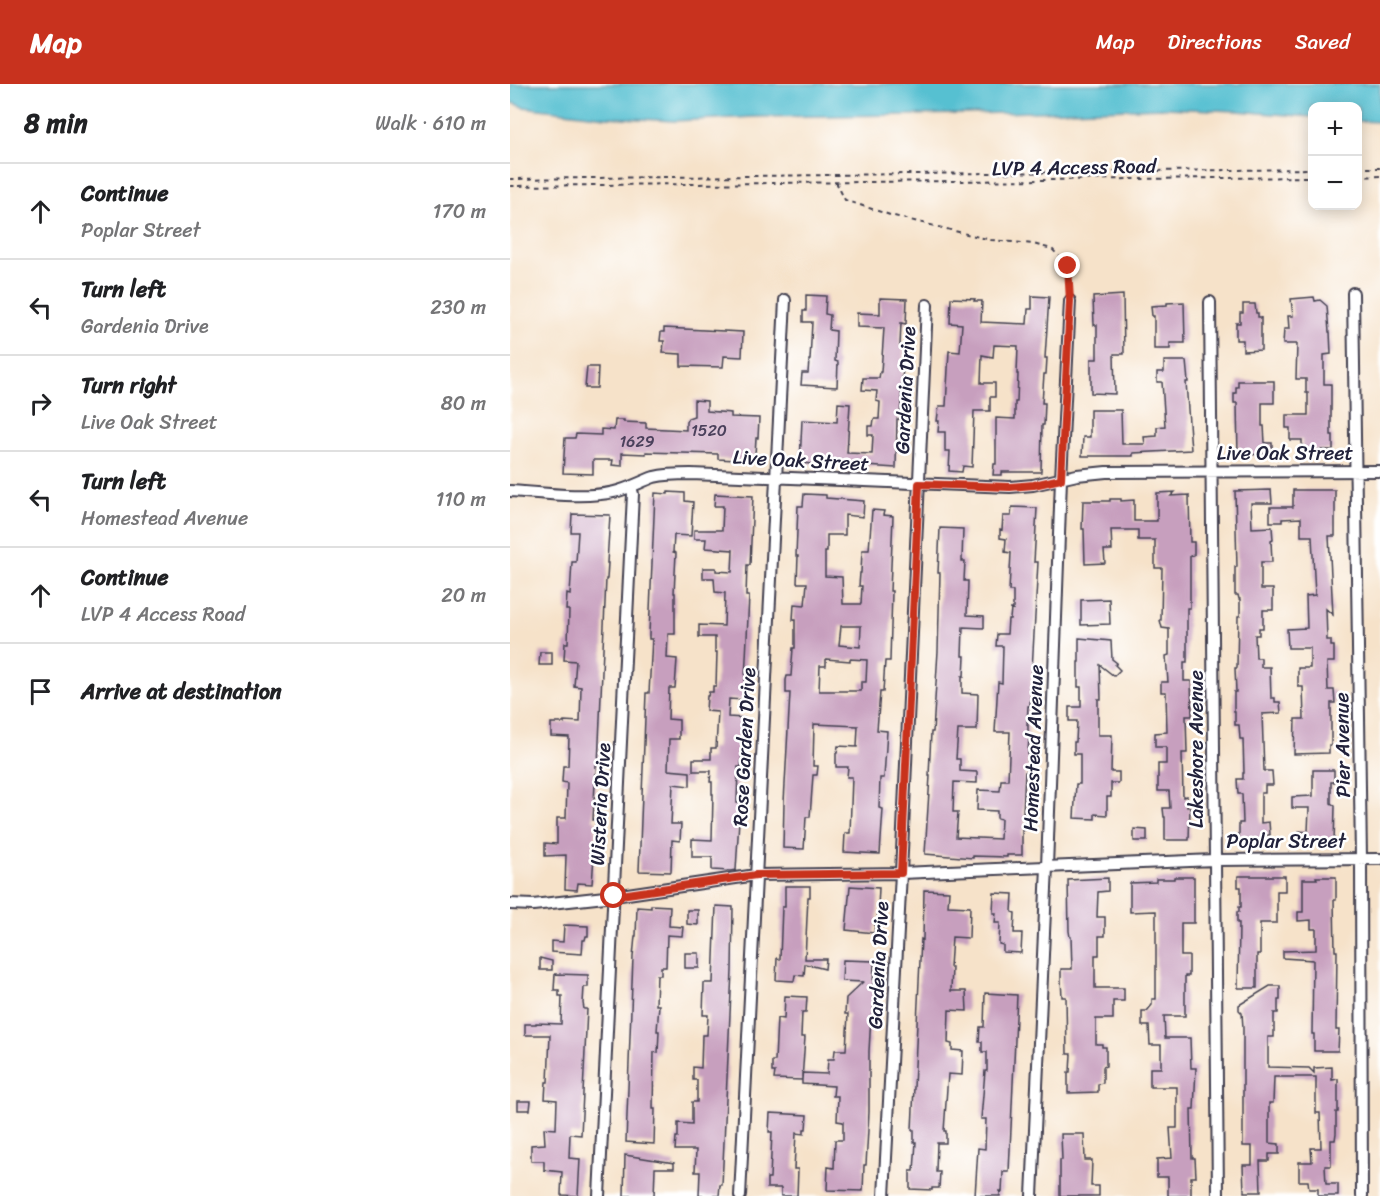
<!DOCTYPE html>
<html lang="en">
<head>
<meta charset="utf-8">
<style>
  :root { --surface:#fff; --page:#f2f2f2; --text:#202124; --muted:#757577; --line:#e0e0e0; --accent:#c8321e }
  body { margin:0; font-family:Sriracha,sans-serif; background:var(--page); color:var(--text) }
  .controls { position:absolute; right:18px; top:18px; display:grid; overflow:hidden; border-radius:12px; box-shadow:0 3px 15px #0003 }
  .controls button { width:54px; height:54px; display:grid; place-items:center; padding:0; border:0; border-bottom:2px solid var(--line); background:var(--surface); color:var(--text); font:30px sans-serif }
  .stop { position:absolute; width:18px; height:18px; margin:-14px; border:4px solid #c8321e; border-radius:50%; background:#fff }
  .stop.end { background:#c8321e; border-color:#fff; box-shadow:0 2px 6px #0008 }
  .list { margin:0; padding:0; list-style:none }
  h2 { display:flex; justify-content:space-between; align-items:center; height:78px; margin:0; padding:0 24px; font-size:26px }
  h2 small { font-size:20px; font-weight:400; color:var(--muted) }
  .list li { display:grid; grid-template-columns:39px 1fr auto; gap:18px; align-items:center; box-sizing:border-box; height:96px; padding:0 24px; border-top:2px solid var(--line) }
  .list b { display:block; font-size:22px; white-space:nowrap }
  .list p { margin:0; font-size:20px; white-space:nowrap; color:var(--muted) }
  .list em { font-size:20px; font-style:normal; color:var(--muted) }
  .icon { flex:none; width:33px; height:33px; fill:none; stroke:currentColor; stroke-width:2; stroke-linecap:round; stroke-linejoin:round }
  .map { position:relative; flex:none; width:870px; height:1112px; overflow:hidden }
  header { display:flex; align-items:center; gap:36px; box-sizing:border-box; height:84px; padding:0 30px; background:var(--accent); color:#fff }
  header strong { font-size:28px }
  nav { display:flex; gap:33px; margin-inline-start:auto; font-size:21px }
  main { display:flex }
  aside { flex:1; background:var(--surface) }
  .map>svg:first-child { display:block }
  .water { fill:#56c0d1; stroke:#3c7186; stroke-width:1.5 }
  .building { fill:#c79fbe; fill-rule:evenodd }
  .lines { fill:none; stroke-linecap:round; stroke-linejoin:round }
  .minor-casing { stroke:#423f50; stroke-width:14 }
  .path { stroke:#423f50; stroke-width:2; stroke-dasharray:4.5 4.5; stroke-linecap:butt }
  .minor { stroke:#fff; stroke-width:10 }
  .route { stroke:#c8321e; stroke-width:8 }
  .labels { text-anchor:middle; stroke-width:5; stroke-linejoin:round; paint-order:stroke }
  .number-label { font-size:16px; fill:#4b415c }
  .street-label { font-size:20px; fill:#22223b; stroke:#fff }
</style>
</head>
<body>
<header>
<strong>Map</strong>
<nav><a>Map</a><a>Directions</a><a>Saved</a></nav>
</header>
<main>
<aside>
<h2>8 min<small>Walk · 610 m</small></h2>
<ul class="list">
<li><svg class="icon" aria-label="ahead" viewBox="0 0 24 24"><path d="M12 20V5M6 11l6-6 6 6"/></svg><div><b>Continue</b><p>Poplar Street</p></div><em>170 m</em></li>
<li><svg class="icon" aria-label="left" viewBox="0 0 24 24"><path d="M17 20v-9H6M10 6l-5 5 5 5"/></svg><div><b>Turn left</b><p>Gardenia Drive</p></div><em>230 m</em></li>
<li><svg class="icon" aria-label="right" viewBox="0 0 24 24"><path d="M7 20v-9h11M14 6l5 5-5 5"/></svg><div><b>Turn right</b><p>Live Oak Street</p></div><em>80 m</em></li>
<li><svg class="icon" aria-label="left" viewBox="0 0 24 24"><path d="M17 20v-9H6M10 6l-5 5 5 5"/></svg><div><b>Turn left</b><p>Homestead Avenue</p></div><em>110 m</em></li>
<li><svg class="icon" aria-label="ahead" viewBox="0 0 24 24"><path d="M12 20V5M6 11l6-6 6 6"/></svg><div><b>Continue</b><p>LVP 4 Access Road</p></div><em>20 m</em></li>
<li><svg class="icon" aria-label="arrive" viewBox="0 0 24 24"><path d="M6 21V4h12l-3 4 3 4H6"/></svg><div><b>Arrive at destination</b></div></li>
</ul>
</aside>
<div class="map">
<svg width="870" height="1112" viewBox="0 0 870 1112">
  <rect width="100%" height="100%" fill="#fff"/>
  <filter id="ink" filterUnits="userSpaceOnUse"><feTurbulence type="fractalNoise" baseFrequency=".0167" numOctaves="2"/><feDisplacementMap in="SourceGraphic" scale="12" xChannelSelector="R" yChannelSelector="G"/><feConvolveMatrix kernelMatrix="1 2 1 2 8 2 1 2 1" color-interpolation-filters="sRGB"/></filter>
  <filter id="wash" filterUnits="userSpaceOnUse"><feTurbulence type="fractalNoise" baseFrequency=".008" numOctaves="4" result="noise"/><feDisplacementMap in="SourceGraphic" scale="24" xChannelSelector="R" yChannelSelector="G"/><feGaussianBlur stdDeviation="1.35" result="paint"/><feColorMatrix in="noise" values="0 0 0 0 0 0 0 0 0 0 0 0 0 0 0 0 0 1.4 0 .05"/><feComposite in="paint" operator="in"/></filter>
  <g filter="url(#wash)">
    <rect width="100%" height="100%" fill="#f6e2c9"/>
    <!-- water -->
    <path class="water" d="M0,0H870V38L848,37V22H802V33L727,27L655,24L459,30L244,33L164,37L96,33L13,23L0,18Z"/>
    <g id="blocks">
      <!-- building -->
      <path class="building" d="M296,211L316,212L315,230L320,231L319,246L326,247L325,277L328,278L327,303L291,301L292,289H298L299,276H300L302,238H293V227H296Z
        M613,211L614,270H604L605,310L581,309V275H587V241H584L583,213Z
        M522,212L539,213L535,274H537L536,290H534L532,319H535L534,341H532L531,388H492V391H483L484,380H486V334L505,335V318H507L508,290H507L508,262L484,261L483,273L472,271L471,299H485V313H480V327H464L462,383L453,382L452,388L439,387L440,367H435V348H428L429,337H427L429,322H436L439,267L450,268L452,240L440,239L441,214L465,215L464,217H472L471,238L517,240L518,225H522Z
        M804,213L805,217L810,216L817,222L819,248H820L821,270L814,271V300H821V351H823V366H792V356H780V344H776V331H798V309H796V295H786L787,260H773L774,245H779L778,232H783L781,215Z
        M370,214L397,215L396,240L391,239L390,262H394L390,335H387L386,384L341,381V379L316,378V381L290,379L292,336L327,338L328,319L340,320L337,369L362,370L363,351H358V342H363L364,335H369L370,318L366,317L367,307L352,306L353,294H369L370,288H371L374,244L347,243V229L370,230Z
        M674,218L675,259H660V265H644V232H642L641,222L657,221V219Z
        M733,220H745L746,229H748V233H751V266L733,267V256H726V239H730V229H733Z
        M154,244L233,248L232,273L214,272L213,283L171,282V270L153,269L154,257H150L151,248H154Z
        M654,277H676L678,298H676L681,366L623,369V372H572L573,353H580V326H611L612,360H635L634,353L647,352V343L655,342L652,298H647V288H654Z
        M77,283H88L87,304H75Z
        M728,297H764V319H752V342H754L755,359H762V370L728,371L727,319H724V309H726V303H728Z
        M184,316L197,317V327L221,329V333L249,334L248,354H246L245,371H243V377L208,375V370L136,368V370L112,369V382L102,381L103,376H83V390L53,389L55,354H65L66,350L91,351V345L104,346L105,336H114V338L136,339V344L176,346V338L178,334L184,332Z
        M761,406L762,419H741L742,444L762,443L763,456L761,457L762,478H751V505H763V526H753V544H749V551H745L746,574H751V583H760L761,614H765V618H770L771,629L752,630L754,687H762L763,701H755V709H751V739L759,738L760,751H753V758H729V739H733L732,710H728L727,695H733V689H734L733,655H730L729,641H725V627H724V608H726L725,584H727L728,532H730V515H729L728,511H725V483H727L725,407Z
        M783,406H825V452H819L823,531L816,525L817,556H821V562H824V578H817L818,606H824L825,619H821V661H819V669L784,670L785,635H794L793,603H788V584H800V564H778L777,545L797,544L796,512L805,511L802,452H791V434L772,435V438H760V423H783Z
        M158,408L175,409V417L183,418L181,452L164,451L163,468L166,469L164,509H165V550H158L157,574L167,575L165,604H159L158,635L169,636V655H159L158,686L180,688V702L163,700L161,740H171L170,757L162,756L161,788L129,787L136,609H139L142,555H139V550L145,409L158,410Z
        M665,408L661,412L679,411L680,458H684V471L680,472V524H677V578H674V597H681L682,632H676L677,669H672L673,713L677,712V723H680L679,756H655V733H654L653,724H660L659,707H648V680H656V663H645V649L657,648L656,608H651V598H658L656,572L659,571V545L652,544L650,536H651L652,484H645V456H628V446H601L602,466H594L595,479L575,480L574,445H572L573,417H600V415H611V417L624,416V437H647V409Z
        M205,410L243,412L240,481H237L236,512H239L234,616L219,615L218,633L234,634L231,683H228L227,719H230L226,786L220,787L202,786V773H182V755L202,756L203,710H202V698H200L201,687H183V675H201V664H206L208,628L196,627L197,612H198L199,608H203V602H206L207,568H205V553H189V541L214,542L215,509L205,508L204,494H193V484H206V487L222,488L223,466L195,464L196,455H184V446H212L213,422H204Z
        M294,410L316,411V414L354,417L353,433L335,431V451H317V468H315V492L332,493L333,520H351L352,502H349L350,489H351L352,466H359L362,426L374,427L373,431L383,432L380,507H382L380,577H375L373,608H370L367,646L377,647L374,694H370L369,724L373,725L370,770L334,768L335,749H340L342,693H337L338,683H326V669H327L328,662L347,663L348,642L304,640L303,682H308L307,691H303L300,733H296L294,765L273,764L274,718L280,609H276V596L277,592H281L283,564H285V536H283L284,520L295,521L297,499H287L288,472H286L288,422H293ZM331,542H351L350,563L329,561ZM316,575L340,577V575L357,576L356,598H351V607H309L310,582H316Z
        M502,423L527,424L524,478H528L520,622H518L517,641H518V652H519L517,688H515L513,730H515V746L512,745V771H497V773L463,772V774L415,770L420,692H419L421,648H423L428,567L430,489H428L430,444L453,445L452,477H455L454,497H458L457,531L474,532V544L453,543L452,572H455L454,592H452V609L468,610L467,646H448L446,675H450V687L467,688V699L444,698L443,728H448L446,753L490,755L491,735L487,734V727L467,726L468,706L490,707L491,696H498L500,648H485L488,598L492,599L493,562H486L487,550H497L498,535H500L501,525L503,526V507H499L501,469L495,468L496,455L490,454V445L492,446L493,432H501Z
        M62,430L100,431L97,479H98L97,495H96L88,681H86L83,736H86L84,772L82,800L68,799L67,806L55,805L56,771L35,772V759L47,760V734H56L57,699L52,698L53,682H58L59,653L41,652V639H54V637L70,638L71,603L64,602L66,577L54,576L55,559H58L59,526H56L57,510L60,511L62,478H66L68,448H61Z
        M599,515L600,540L571,541V516Z
        M569,554L601,557L602,575L607,579L605,581L610,586L604,592L590,581L591,615H588V651H602L601,688H609V699H601V713H597V731L585,730V735L564,734L566,700H570V670H564V658H566L567,637H559V623H571V603H568V578H569Z
        M30,568H42V581H29Z
        M803,686H824V698H821V719L825,722L824,758H789V747L798,748L799,724H782V713L803,712Z
        M624,745L637,746V757H624Z
        M728,792H775V807H767V839H750V870H747V904H728L729,839H727V828H729V823H731V803H728Z
        M664,793H684V839H671V872H679V892H675V932H654L655,954H680L681,984H686L684,1025H681L682,1074H685L686,1093H681V1112H658V1093H647V1075L662,1074L660,1044H667V1003H640V984H651V961H640L639,942H632V927H637L642,921V915H646V827L620,828V799L646,798V795H664Z
        M806,793H826V816H824L825,867H827L826,946H829L828,967H804V950H802L803,876L773,874V867L806,866V845H801V836L788,837V828H793V795H807Z
        M598,794V807L588,808L587,833H595V852H589V871H585V904H614V917H603V935H586V960H592V963H596V982L593,983V999L588,1000V1008L558,1009V988H560L561,970H557L556,913H552L551,896V885H562L561,853H560L559,847L558,796Z
        M275,802H300V813H298L295,875H316L315,885L295,880L294,892L285,891L284,897L266,896L267,874L270,875L272,823H275Z
        M340,802L369,804L367,842L365,841L364,849L336,846Z
        M414,806L439,807L438,822L460,823L459,854L442,853L440,883H442L441,907H456L457,927L439,926L438,959L442,960V966L453,967L452,991L438,990L434,1047H436V1059H427L426,1088H430L429,1104H422V1106L400,1105V1087H404L406,1058H404V1046H402L411,855L413,856Z
        M484,809L503,810L502,828L505,829L504,849H512L511,869L493,868V861L489,860L490,839H485L486,829H483Z
        M141,821L160,822L159,842L173,843L172,852L157,851L156,883H151V891H147L146,921H149L147,947H149L148,969L144,968L143,1025H145L144,1060L116,1058L123,873L125,852H126L127,823L141,824Z
        M206,822L223,823L222,887L212,1101H210L209,1112H189L190,1088H185L186,1066H165L166,1053H168V1039L182,1040V1018H187V996H183V983L191,984L192,951H197L198,931H193L194,899H203Z
        M177,826H188V841L177,840Z
        M54,841L78,842V852H76L75,856H73L72,870L41,868V857L53,858Z
        M175,869H189V884H175Z
        M30,874L42,877V886H30Z
        M333,876L364,877L363,904H365L363,932H361L359,967V1028L356,1081H354L353,1107L317,1106L318,1083L324,1084L325,1056H333V1038L327,1037L328,1012H323L324,1002L292,1000V989L317,990L318,975H324L325,966H336L338,930H335L336,914L353,898L332,897Z
        M45,890L78,891V903H74L73,919L74,925H77L71,1051L60,1050L59,1074L70,1075L68,1112L51,1111L52,1088L34,1086V1077H21V1061L35,1060L34,1044L46,1045L47,1016L35,1015L36,998H38L40,951H15V940H26V939L51,940L52,912H49V906H44Z
        M760,902H770V916H768V929H764V953H758V983L799,984L804,989V984L822,983V996L828,995V1028H826V1049L825,1056H821V1082H815L816,1100H828V1112H808V1105H799L798,1097H789V1078H802L801,1064H811L810,1029H806V993H764L763,1019H759V1059L769,1060V1070H759V1077H750L751,1108H734L733,1081H742V1062H733V944L732,929L729,926V921Z
        M475,909L507,911L499,1088H493L492,1108L490,1107V1112H465L468,1064L475,1065L476,1035H471L475,987H477V968H472V958H469L470,943H474Z
        M275,912L297,913L296,928H292L291,953H295L292,996L264,995L265,988H262V977H265L267,934L274,935Z
        M8,1017H21L20,1026H8Z
        M260,1029L297,1031L296,1045H294V1050L286,1049L284,1085H288L287,1112H271V1104H257V1094H260L262,1048H259Z
        M551,1050H574L575,1076H582L581,1102H589V1112H550V1076H552Z
        M115,1071L164,1079V1084H145L144,1112H114Z"/>
    </g>
  </g>
  <g filter="url(#ink)">
    <use href="#blocks" fill-opacity="0" stroke="#423f50" stroke-width="1.5"/>
    <g class="lines">
      <defs>
        <path id="minor" d="M843,209L851,775L852,1112
          M700,218C704,516 704,814 708,1112
          M0,407C31,409 74,415 104,408C118,405 130,398 144,393C156,390 169,390 181,390L500,403L523,401L567,391L596,388L870,387
          M0,820L23,821L104,812L246,791L391,789L704,776L870,775
          M89,1112L123,410L121,403
          M230,1112L275,216
          M374,1112L391,789L417,221
          M522,1112L537,783L551,395L560,217"/>
      </defs>
      <!-- minor casing -->
      <use href="#minor" class="minor-casing"/>
      <!-- path -->
      <path class="path" d="M848,84H870
        M848,93L870,92
        M0,95L802,85
        M326,98L335,116L380,131L481,156L523,160L542,165L558,182L560,207
        M0,102L802,93"/>
      <!-- minor -->
      <use href="#minor" class="minor"/>
    </g>
  </g>
  <g class="lines" filter="url(#ink)">
    <!-- route -->
    <path class="route" d="M104,812L246,791L391,789L409,400L500,403L524,401L551,395L560,217L558,182"/>
  </g>
  <g class="labels">
    <!-- number labels -->
    <g class="number-label">
      <text x="199" y="352">1520</text>
      <text x="127" y="363">1629</text>
    </g>
    <!-- street labels -->
    <g class="street-label">
      <text transform="translate(564 83) rotate(-1)" y="7">LVP 4 Access Road</text>
      <text transform="translate(395 306) rotate(-87)" y="7">Gardenia Drive</text>
      <text x="775" y="376">Live Oak Street</text>
      <text transform="translate(291 376) rotate(3)" y="7">Live Oak Street</text>
      <text transform="translate(832 661) rotate(-91)" y="7">Pier Avenue</text>
      <text transform="translate(234 663) rotate(-87)" y="7">Rose Garden Drive</text>
      <text transform="translate(523 664) rotate(-88)" y="7">Homestead Avenue</text>
      <text transform="translate(686 665) rotate(-90)" y="7">Lakeshore Avenue</text>
      <text transform="translate(90 720) rotate(-87)" y="7">Wisteria Drive</text>
      <text x="776" y="764">Poplar Street</text>
      <text transform="translate(368 881) rotate(-87)" y="7">Gardenia Drive</text>
    </g>
  </g>
</svg>
<div class="controls">
<button>+</button>
<button>−</button>
</div>
<div class="stop" style="left:104px;top:812px"></div>
<div class="stop end" style="left:558px;top:182px"></div>
</div>
</main>
</body>
</html>
